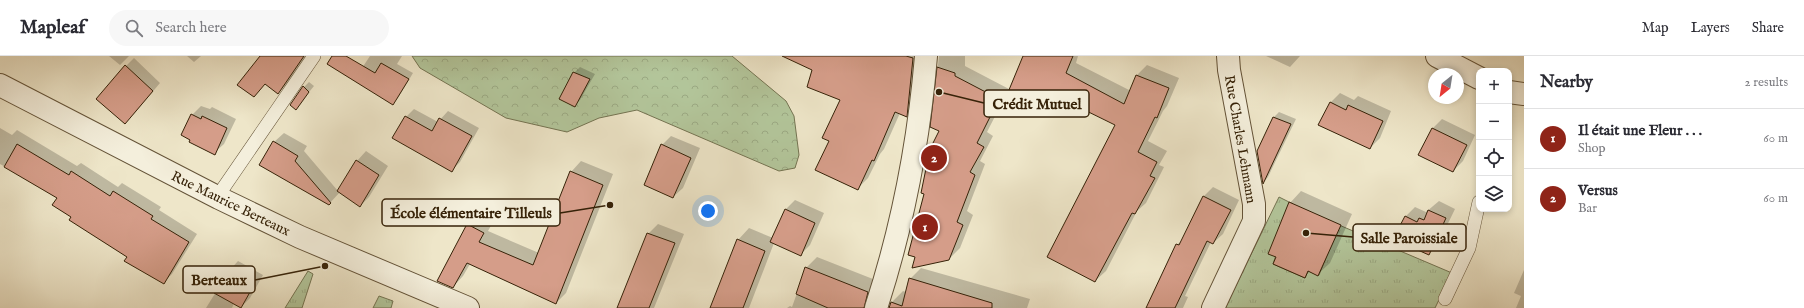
<!DOCTYPE html>
<html lang="en">
<head>
<meta charset="utf-8">
<style>
  :root { --surface:#fff; --page:#f7f7f7; --text:#2b2b33; --muted:#7c7c81; --line:#e1e1e2; --accent:#8f2418 }
  body { margin:0; font-family:"IM FELL English",serif; background:var(--page); color:var(--text) }
  .controls { position:absolute; right:12px; top:12px; display:grid; overflow:hidden; border-radius:8px; box-shadow:0 2px 6px #0003 }
  .controls button { width:36px; height:36px; display:grid; place-items:center; padding:0; border:0; border-bottom:1px solid var(--line); background:var(--surface); color:var(--text); font:20px sans-serif }
  .compass { position:absolute; left:1428px; top:12px; width:36px; height:36px; border-radius:50%; background:var(--surface); box-shadow:0 2px 6px #0003; rotate:210deg }
  .you { position:absolute; left:708px; top:155px; width:14px; height:14px; margin:-10px; border:3px solid #fff; border-radius:50%; background:#1a73e8; box-shadow:0 0 0 6px #1a73e833 }
  .badge { display:grid; place-items:center; width:26px; height:26px; border-radius:50%; background:var(--accent); color:#fff; font-size:13px; font-weight:700 }
  .pin { position:absolute; translate:-50% -50%; border:2px solid #fff; box-shadow:0 1px 4px #0006 }
  .list { margin:0; padding:0; list-style:none }
  h2 { display:flex; justify-content:space-between; align-items:center; height:52px; margin:0; padding:0 16px; font-size:17px }
  h2 small { font-size:13px; font-weight:400; color:var(--muted) }
  .list li { display:grid; grid-template-columns:26px 1fr auto; gap:12px; align-items:center; box-sizing:border-box; height:60px; padding:0 16px; border-top:1px solid var(--line) }
  .list b { display:block; font-size:15px; white-space:nowrap }
  .list p { margin:0; font-size:13px; white-space:nowrap; color:var(--muted) }
  .list em { font-size:13px; font-style:normal; color:var(--muted) }
  .icon { flex:none; width:22px; height:22px; fill:none; stroke:currentColor; stroke-width:2; stroke-linecap:round; stroke-linejoin:round }
  .map { position:relative; flex:none; width:1524px; height:252px; overflow:hidden }
  header { display:flex; align-items:center; gap:24px; box-sizing:border-box; height:56px; padding:0 20px; background:var(--surface); border-bottom:1px solid var(--line) }
  header strong { font-size:19px }
  nav { display:flex; gap:22px; margin-inline-start:auto; font-size:14px }
  .search { width:280px; height:36px; background:var(--page); display:flex; align-items:center; gap:10px; box-sizing:border-box; padding:0 14px; border-radius:22px; color:var(--muted); font-size:15px }
  main { display:flex }
  aside { flex:1; background:var(--surface) }
  .map>svg:first-child { display:block }
  .grass { fill:url(#grass-tufts); stroke:#747452 }
  .forest { fill:url(#forest-crowns); stroke:#747452 }
  .shadow { fill:#0003 }
  .building { fill:#d59d89; stroke:#362208 }
  .lines { fill:none; stroke-linecap:round; stroke-linejoin:round }
  .lane-casing { stroke:#645338; stroke-width:14 }
  .street-casing { stroke:#645338; stroke-width:24 }
  .lane { stroke:#f4efdc; stroke-width:13 }
  .street { stroke:#f4efdc; stroke-width:22 }
  .labels { text-anchor:middle; stroke-width:4; stroke-linejoin:round; paint-order:stroke }
  .street-label { font-size:14px; fill:#362208; stroke:#f4efdc }
  .leader { fill:none; stroke:#362208; stroke-width:1.5 }
  .callout-dot { fill:#362208; stroke:#f4efdc; stroke-width:1.5 }
  .callout { fill:#f4efdc; stroke:#362208; stroke-width:1.5 }
  .callout-label { font-size:15px; text-anchor:middle; font-weight:bold; fill:#362208 }
</style>
</head>
<body>
<header>
<strong>Mapleaf</strong>
<div class="search"><svg class="icon" aria-label="search" viewBox="0 0 24 24"><circle cx="10" cy="10" r="6"/><path d="M15 15l6 6"/></svg>Search here</div>
<nav><a>Map</a><a>Layers</a><a>Share</a></nav>
</header>
<main>
<div class="map">
<svg width="1524" height="252" viewBox="0 0 1524 252">
  <defs>
    <pattern id="grass-tufts" width="24" height="20" patternUnits="userSpaceOnUse"><rect width="24" height="20" fill="#b3c69b"/><path d="M3 7l-1-3M5 7V3M7 7l1-3M15 17l-1-3M17 17v-4M19 17l1-3" fill="none" stroke="#9baa84"/></pattern>
    <pattern id="forest-crowns" width="20" height="18" patternUnits="userSpaceOnUse"><rect width="20" height="18" fill="#b3c69b"/><path d="M2 6a3 3 0 1 1 6 0M12 15a3 3 0 1 1 6 0" fill="none" stroke="#9baa84"/></pattern>
  </defs>
  <rect width="100%" height="100%" fill="#eee6c9"/>
  <filter id="stains"><feTurbulence type="fractalNoise" baseFrequency=".005" numOctaves="4"/><feColorMatrix values="0 0 0 0 .2 0 0 0 0 .09 0 0 0 0 .02 0 0 0 .5 -.17"/></filter>
  <radialGradient id="worn" r=".72"><stop offset=".6" stop-color="#630" stop-opacity="0"/><stop offset="1" stop-color="#630" stop-opacity=".3"/></radialGradient>
  <!-- grass -->
  <path class="grass" d="M1279,141L1293,148L1273,208L1305,222L1308,215L1319,219L1339,169L1452,217L1435,252H1225Z
    M308,215L313,218L302,252H285Z
    M379,240L393,245L391,252H373Z"/>
  <!-- forest -->
  <path class="forest" d="M412,0H732L786,45L794,60L799,99L795,112L779,115L637,54L599,62L567,76L506,62L420,12Z"/>
  <!-- shadow -->
  <path class="shadow" d="M109,0H129L120,9Z
    M187,0H201L194,6Z
    M261,0H306L286,29L278,37L266,27L254,40Z
    M370,0H402L397,8L413,17L398,42L392,48L354,24Z
    M784,0H923L917,49L906,60L900,57L884,93L880,98L868,122L857,133L830,85L842,44L810,21L813,13Z
    M939,0H965V10L1009,33L987,76L993,80L980,105L985,108L967,155L973,159L960,192L949,203L941,74L931,70Z
    M1024,0H1078L1076,7L1131,35L1136,20L1147,9L1179,22L1167,50L1163,55L1148,85L1167,95L1159,109L1164,111L1146,147L1137,155L1106,215L1095,225L1117,68L1056,39L1050,45L1046,42L1038,50L1032,48L1024,55Z
    M1266,0H1300L1290,11Z
    M134,2L160,27L133,59L126,10Z
    M580,11L595,18L580,44L575,50L574,17Z
    M309,26L314,30L296,52L304,31Z
    M1340,37L1354,44L1358,40L1391,55L1380,82L1370,92L1330,47Z
    M201,50L210,53L212,51L236,63L224,88L214,97L192,59Z
    M414,53L438,66L448,55L479,72L460,106L452,114L406,61Z
    M1279,56L1296,63L1268,121L1264,126L1258,95L1274,61Z
    M1442,63L1475,79L1463,105L1453,115L1420,99L1433,72Z
    M0,72L12,79L17,74L77,110L81,107L118,131L122,127L161,151L159,154L197,178L172,218L164,226L72,160L58,141L0,108Z
    M284,77L307,90L304,95L338,135L357,105L366,95L388,110L369,141L360,150L340,136L329,148L274,86Z
    M671,80L700,92L683,132L673,141L662,89Z
    M581,105L613,118L566,237L556,247L470,208L463,220L453,231L468,169L478,159L493,166L488,175L539,197L571,116Z
    M1213,131L1239,144L1223,178L1213,187L1211,186L1185,240L1188,241L1183,252H1147L1177,189L1184,182L1204,140Z
    M1301,135L1352,158L1330,207L1318,218L1310,215L1305,221L1290,147Z
    M795,144L824,157L810,189L800,199L774,187L749,252H711L738,184L749,172L773,182L786,153Z
    M1439,145L1455,153L1438,188L1429,198L1405,161L1415,151L1426,156Z
    M658,168L684,178L654,252H621L648,178Z
    M817,201L878,225L882,252H787L790,250L792,251L806,212Z
    M238,205L263,219L250,242L241,251L234,247L232,252H206L229,215Z
    M921,212L1030,243L1027,252H889L892,246L903,235L906,236L910,223Z
    M1524,214V252H1516L1521,240L1514,237Z"/>
  <!-- building -->
  <path class="building" d="M260,0H304L278,38L265,28L254,41L237,29Z
    M332,0H346L375,17L381,7L409,23L393,49L327,8Z
    M782,0H906L913,2L907,61L895,56L874,105L872,104L858,134L815,114L829,85L822,82L840,44L807,31L812,14Z
    M1023,0H1073L1066,17L1124,48L1136,19L1169,32L1157,62L1155,61L1138,96L1157,106L1150,120L1155,122L1135,158L1132,157L1095,226L1047,201L1115,69L1054,39L1050,46L1043,42L1038,52L1029,48L1024,57L1004,46Z
    M125,9L153,35L125,68L96,43Z
    M937,11L955,17V20L999,43L977,87L984,91L970,116L975,119L957,166L963,169L949,204L912,212L915,201L908,199L924,138L921,137L930,93L939,75L930,71Z
    M573,16L590,23L575,51L559,43Z
    M303,30L309,36L296,54L290,49Z
    M1330,46L1346,54L1348,49L1383,65L1370,93L1318,69Z
    M191,58L201,63L202,60L227,72L215,99L189,86L190,84L181,79Z
    M405,60L432,75L439,62L472,80L452,116L392,82Z
    M1273,61L1291,68L1263,128L1257,95Z
    M1432,72L1467,89L1453,116L1418,99Z
    M273,85L298,100L295,105L331,147L329,149L259,109Z
    M17,88L69,119L71,115L110,140L113,135L153,160L151,163L189,186L164,228L124,205L127,201L69,164L71,161L52,149L57,142L4,111Z
    M661,88L691,102L673,142L644,129Z
    M356,104L379,119L360,151L337,135Z
    M570,115L603,129L556,248L467,207L453,232L437,225L467,168L484,177L479,186L533,209Z
    M1203,140L1231,154L1213,188L1207,185L1175,252H1146L1176,188L1179,189Z
    M1289,146L1341,169L1318,220L1308,215L1305,222L1273,208L1276,201L1268,198Z
    M785,153L815,167L801,200L770,186Z
    M1428,154L1446,162L1429,199L1393,183L1405,160L1417,166L1419,162L1424,164Z
    M647,177L675,187L649,252H617Z
    M737,183L765,195L743,252H710Z
    M805,211L868,236L864,252H828L796,238Z
    M228,214L254,229L241,252L214,237Z
    M909,222L992,247V252H889L891,246L902,250Z"/>
  <g class="lines">
    <defs>
      <path id="lane" d="M219,142L224,131L314,0
        M1445,243L1469,192L1479,146"/>
      <path id="street" d="M1437,0L1479,22
        M0,29L219,142L300,181L468,252
        M1509,36L1524,38
        M876,252C902,172 919,84 926,0
        M1213,252L1254,165V148L1229,14L1228,0"/>
    </defs>
    <!-- lane casing -->
    <use href="#lane" class="lane-casing"/>
    <!-- street casing -->
    <use href="#street" class="street-casing"/>
    <!-- lane -->
    <use href="#lane" class="lane"/>
    <!-- street -->
    <use href="#street" class="street"/>
  </g>
  <g class="labels">
    <!-- street labels -->
    <g class="street-label">
      <text transform="translate(1241 83) rotate(80)" y="5">Rue Charles Lehmann</text>
      <text transform="translate(231 147) rotate(26)" y="5">Rue Maurice Berteaux</text>
    </g>
  </g>
  <!-- callouts -->
  <path class="leader" d="M939 36L984 47M610 149L560 157M1306 177L1353 181M325 210L255 224"/>
  <g class="callout-dot">
    <circle cx="939" cy="36" r="4"/>
    <circle cx="610" cy="149" r="4"/>
    <circle cx="1306" cy="177" r="4"/>
    <circle cx="325" cy="210" r="4"/>
  </g>
  <g class="callout">
    <rect x="984" y="34" width="105" height="27" rx="4"/>
    <rect x="382" y="143" width="178" height="27" rx="4"/>
    <rect x="1353" y="168" width="113" height="27" rx="4"/>
    <rect x="183" y="210" width="72" height="27" rx="4"/>
  </g>
  <g class="callout-label">
    <text x="1037" y="53">Crédit Mutuel</text>
    <text x="471" y="162">École élémentaire Tilleuls</text>
    <text x="1409" y="187">Salle Paroissiale</text>
    <text x="219" y="229">Berteaux</text>
  </g>
  <rect width="100%" height="100%" filter="url(#stains)"/>
  <rect width="100%" height="100%" fill="url(#worn)"/>
</svg>
<div class="controls">
<button>+</button>
<button>−</button>
<button><svg class="icon" aria-label="locate" viewBox="0 0 24 24"><circle cx="12" cy="12" r="6"/><path d="M12 2v4M12 18v4M2 12h4M18 12h4"/></svg></button>
<button><svg class="icon" aria-label="layers" viewBox="0 0 24 24"><path d="M12 4l9 5-9 5-9-5zM3 14l9 5 9-5"/></svg></button>
</div>
<svg class="compass" viewBox="-18 -18 36 36"><path d="M0-13l5 13h-10z" fill="#e53935"/><path d="M0 13l5-13h-10z" fill="#7c7c81"/></svg>
<div class="you"></div>
<div class="pin badge" style="left:925px;top:171px">1</div>
<div class="pin badge" style="left:934px;top:102px">2</div>
</div>
<aside>
<h2>Nearby<small>2 results</small></h2>
<ul class="list">
<li><span class="badge">1</span><div><b>Il était une Fleur . . .</b><p>Shop</p></div><em>60 m</em></li>
<li><span class="badge">2</span><div><b>Versus</b><p>Bar</p></div><em>60 m</em></li>
</ul>
</aside>
</main>
</body>
</html>
